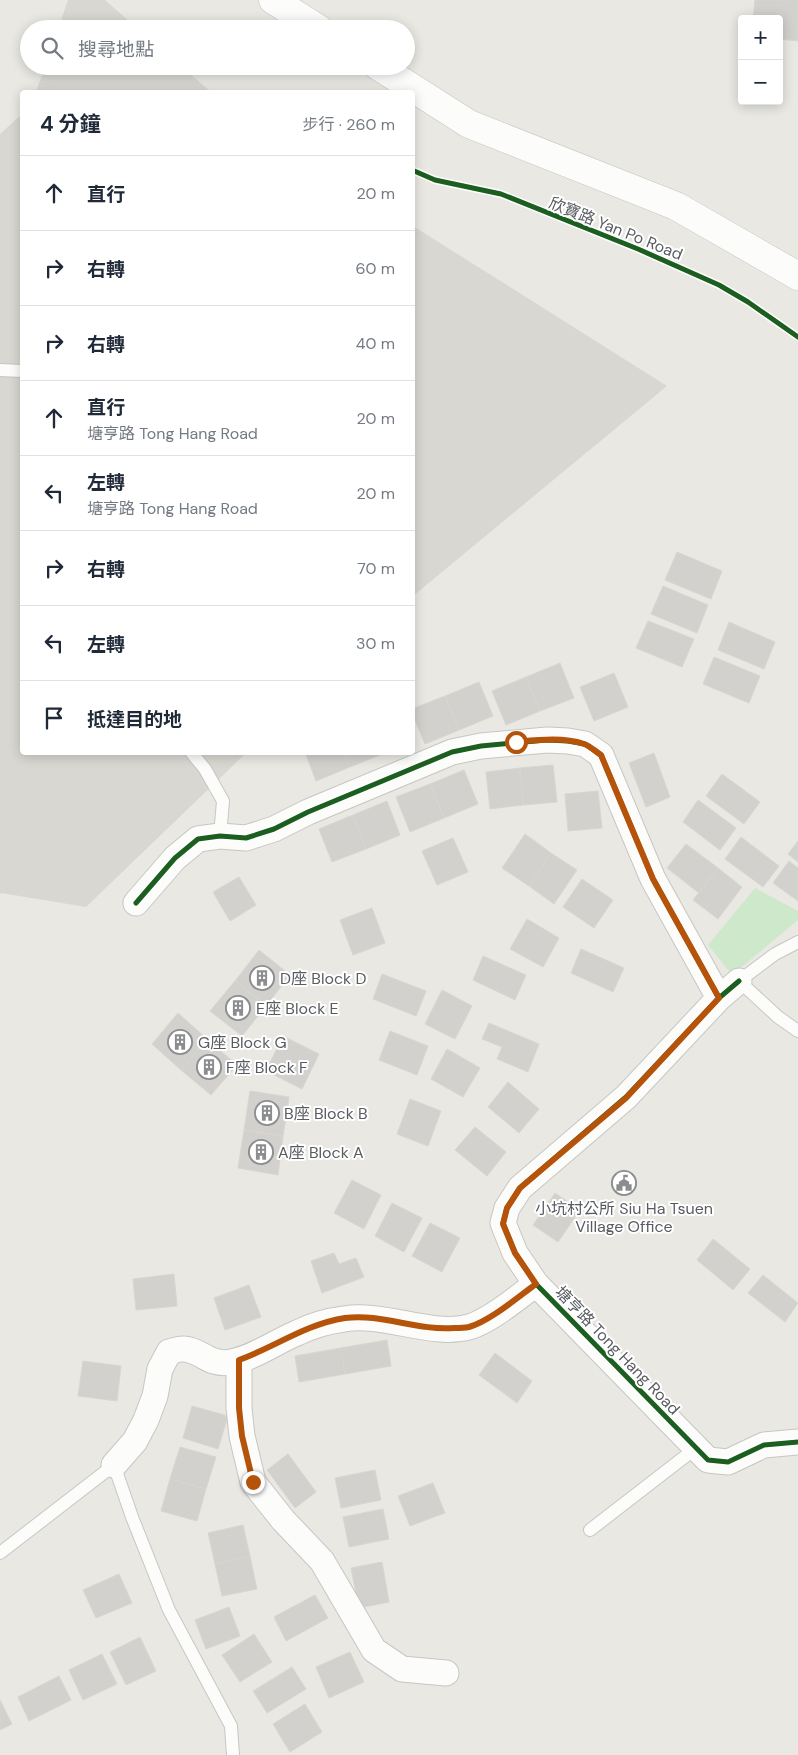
<!DOCTYPE html>
<html lang="zh-TW">
<head>
<meta charset="utf-8">
<style>
  :root { --surface:#fff; --page:#f6f6f7; --text:#1f2937; --muted:#747a83; --line:#e0e1e3 }
  body { margin:0; font-family:"DM Sans","Noto Sans TC",sans-serif; background:var(--page); color:var(--text) }
  .controls { position:absolute; right:15px; top:15px; display:grid; overflow:hidden; border-radius:5px; box-shadow:0 2px 12px #0003 }
  .controls button { width:45px; height:45px; display:grid; place-items:center; padding:0; border:0; border-bottom:1px solid var(--line); background:var(--surface); color:var(--text); font:25px sans-serif }
  .stop { position:absolute; width:15px; height:15px; margin:-11px; border:4px solid #b45309; border-radius:50%; background:#fff }
  .stop.end { background:#b45309; border-color:#fff; box-shadow:0 1px 5px #0008 }
  .list { margin:0; padding:0; list-style:none }
  h2 { display:flex; justify-content:space-between; align-items:center; height:65px; margin:0; padding:0 20px; font-size:21px }
  h2 small { font-size:16px; font-weight:400; color:var(--muted) }
  .list li { display:grid; grid-template-columns:32px 1fr auto; gap:15px; align-items:center; box-sizing:border-box; height:75px; padding:0 20px; border-top:1px solid var(--line) }
  .list b { display:block; font-size:19px; white-space:nowrap }
  .list p { margin:0; font-size:16px; white-space:nowrap; color:var(--muted) }
  .list em { font-size:16px; font-style:normal; color:var(--muted) }
  .icon { flex:none; width:28px; height:28px; fill:none; stroke:currentColor; stroke-width:2; stroke-linecap:round; stroke-linejoin:round }
  .map { position:relative; flex:none; width:798px; height:1755px; overflow:hidden }
  .search { position:absolute; background:var(--surface); box-shadow:0 2px 12px #0003; left:20px; top:20px; width:395px; height:55px; display:flex; align-items:center; gap:12px; box-sizing:border-box; padding:0 18px; border-radius:28px; color:var(--muted); font-size:19px }
  .panel { position:absolute; background:var(--surface); box-shadow:0 2px 12px #0003; left:20px; top:90px; width:395px; height:665px; border-radius:5px }
  .map>svg:first-child { display:block }
  .industrial { fill:#d9d7d1 }
  .green { fill:#cee8cb }
  .building { fill:#d2d1cd; stroke:#d9d6d1 }
  .lines { fill:none; stroke-linecap:round; stroke-linejoin:round }
  .lane-casing { stroke:#c6c6c4; stroke-width:14 }
  .street-casing { stroke:#c6c6c4; stroke-width:27 }
  .secondary-casing { stroke:#c5c5c4; stroke-width:29 }
  .lane { stroke:#fcfcfb; stroke-width:12 }
  .street { stroke:#fcfcfb; stroke-width:25 }
  .secondary { stroke:#fcfcfb; stroke-width:28 }
  .cycleway-casing { stroke:#fff; stroke-width:8 }
  .cycleway { stroke:#1b5e20; stroke-width:5 }
  .route { stroke:#b45309; stroke-width:6 }
  .labels { text-anchor:middle; stroke-width:4; stroke-linejoin:round; paint-order:stroke }
  .street-label { font-size:16px; fill:#585c61; stroke:#fff }
  .poi-label { font-size:16px; fill:#585c61; stroke:#fff; text-anchor:start }
</style>
</head>
<body>
<div class="map">
<svg width="798" height="1755" viewBox="0 0 798 1755">
  <rect width="100%" height="100%" fill="#eae8e2"/>
  <!-- industrial -->
  <path class="industrial" d="M68,0H105L138,29H58Z
    M45,66H181L211,92H36Z
    M22,114V752L246,753L86,907L1,893L0,895V134Z
    M413,226L667,386L413,596H412Z"/>
  <!-- green -->
  <path class="green" d="M755,888L798,911V920L732,975L708,945Z"/>
  <!-- building -->
  <path class="building" d="M755,0H798V41L779,39V19H753Z
    M677,552L722,571L711,599L665,580Z
    M663,586L708,605L697,633L651,614Z
    M648,621L694,639L682,667L636,648Z
    M729,622L775,642L764,669L718,650Z
    M714,657L760,676L749,703L703,684Z
    M560,663L574,698L540,711L526,677Z
    M614,673L628,707L594,721L580,687Z
    M526,677L540,711L506,725L492,691Z
    M479,682L493,716L459,730L445,696Z
    M445,696L459,730L425,744L412,713V709Z
    M305,752H344L350,767L316,781Z
    M344,752H384L385,753L350,767Z
    M654,753L670,797L646,807L629,763Z
    M553,765L557,802L523,805L520,768Z
    M520,768L523,805L490,809L486,772Z
    M464,770L478,804L444,818L430,784Z
    M722,774L760,802L744,824L706,796Z
    M430,784L444,818L410,832L396,797Z
    M598,791L602,828L568,831L565,794Z
    M698,800L736,828L720,850L683,822Z
    M387,801L400,835L366,849L353,815Z
    M353,815L366,849L332,862L319,829Z
    M525,834L551,853L529,886L502,868Z
    M741,837L779,866L763,887L725,859Z
    M453,838L468,872L437,885L422,851Z
    M798,841V862L788,854Z
    M686,844L718,868L699,893L667,868Z
    M551,853L577,870L554,904L529,886Z
    M789,861L798,868V901L773,883Z
    M718,868L742,887L718,919L693,900Z
    M239,877L256,905L230,921L213,892Z
    M582,879L613,900L594,928L563,907Z
    M372,908L385,943L353,955L340,920Z
    M527,919L559,938L543,967L510,949Z
    M581,949L624,968L613,992L571,973Z
    M259,950L290,975L266,1006L235,981Z
    M483,956L526,975L515,1000L473,980Z
    M382,974L426,991L416,1016L373,999Z
    M235,981L266,1006L242,1036L210,1011Z
    M442,990L472,1006L455,1039L425,1024Z
    M178,1013L207,1039L181,1070L152,1044Z
    M489,1023L539,1044L528,1072L497,1059L502,1047L482,1039Z
    M390,1031L428,1046L417,1075L379,1060Z
    M283,1036L319,1054L302,1089L266,1071Z
    M207,1039L237,1065L211,1095L181,1070Z
    M447,1049L480,1068L463,1097L431,1079Z
    M508,1082L539,1109L519,1133L488,1107Z
    M250,1091L289,1097L283,1136L244,1130Z
    M410,1099L441,1111L428,1146L397,1134Z
    M475,1127L506,1152L487,1176L455,1150Z
    M244,1130L283,1136L278,1175L238,1168Z
    M352,1180L381,1195L364,1229L334,1213Z
    M555,1193L580,1210L558,1242L533,1225Z
    M392,1203L422,1218L404,1252L375,1236Z
    M430,1223L460,1238L442,1272L412,1256Z
    M713,1239L750,1269L733,1290L697,1260Z
    M334,1253L339,1264L356,1258L364,1277L322,1293L311,1261Z
    M174,1274L177,1306L136,1310L133,1279Z
    M763,1275L798,1303L785,1322L748,1293Z
    M249,1285L261,1317L225,1330L214,1298Z
    M387,1340L391,1366L345,1374L341,1348Z
    M341,1348L345,1374L299,1382L295,1356Z
    M495,1353L532,1381L517,1403L479,1375Z
    M83,1361L121,1366L117,1401L78,1396Z
    M192,1406L228,1416L218,1449L183,1438Z
    M180,1447L216,1457L206,1489L170,1479Z
    M288,1454L316,1492L295,1508L267,1470Z
    M375,1470L381,1500L341,1508L335,1478Z
    M170,1479L206,1489L197,1521L161,1511Z
    M433,1483L445,1513L410,1526L398,1496Z
    M383,1509L389,1539L349,1547L343,1517Z
    M243,1525L250,1556L215,1564L208,1533Z
    M250,1556L257,1589L222,1596L215,1564Z
    M382,1562L389,1602L359,1608L351,1568Z
    M119,1574L132,1603L96,1618L83,1590Z
    M315,1595L328,1618L286,1641L274,1617Z
    M229,1607L240,1636L206,1649L195,1620Z
    M254,1634L272,1662L240,1682L222,1655Z
    M140,1637L156,1671L126,1685L110,1652Z
    M350,1652L364,1682L329,1698L316,1667Z
    M102,1654L117,1684L83,1700L69,1670Z
    M292,1667L306,1689L267,1713L253,1691Z
    M59,1676L71,1700L29,1721L18,1697Z
    M0,1700L12,1724L0,1730Z
    M305,1704L322,1732L290,1752L273,1724Z"/>
  <g class="lines">
    <defs>
      <path id="lane" d="M0,370L22,371
        M191,752L205,769L223,801L220,836
        M798,942L775,954L739,981L778,1017L798,1031
        M590,1530L696,1448
        M0,1553L114,1465L132,1517L169,1610L231,1726L233,1755"/>
      <path id="street" d="M136,903L175,858L198,839L220,836L246,838L274,829L308,812L452,752L481,746L547,740L568,741L585,744L601,755L653,879L719,998
        M739,981L719,998L626,1097L520,1188L507,1208L503,1223L515,1253L536,1284L708,1460L728,1462L764,1445L798,1442
        M239,1360V1408L242,1436L253,1482L283,1520L322,1561L374,1650L402,1669L446,1673
        M114,1465L135,1441L146,1420L155,1396L160,1369L169,1352C174,1351 180,1348 184,1349C202,1350 208,1366 231,1362C254,1358 275,1342 297,1333C311,1326 328,1321 344,1319C384,1312 431,1337 469,1327C490,1321 518,1297 536,1284"/>
      <path id="secondary" d="M273,0L319,29
        M378,66L469,124L676,206L798,276"/>
    </defs>
    <!-- lane casing -->
    <use href="#lane" class="lane-casing"/>
    <!-- street casing -->
    <use href="#street" class="street-casing"/>
    <!-- secondary casing -->
    <use href="#secondary" class="secondary-casing"/>
    <!-- lane -->
    <use href="#lane" class="lane"/>
    <!-- street -->
    <use href="#street" class="street"/>
    <!-- secondary -->
    <use href="#secondary" class="secondary"/>
    <defs>
      <path id="cycleway" d="M412,170L435,180L501,194L638,249L719,285L748,302L798,337
        M136,903L175,858L198,839L220,836L246,838L274,829L308,812L452,752L481,746L547,740L568,741L585,744L601,755L653,879L719,998
        M739,981L719,998L626,1097L520,1188L507,1208L503,1223L515,1253L536,1284L708,1460L728,1462L764,1445L798,1442"/>
    </defs>
    <!-- cycleway casing -->
    <use href="#cycleway" class="cycleway-casing"/>
    <!-- cycleway -->
    <use href="#cycleway" class="cycleway"/>
  </g>
  <g class="lines">
    <!-- route -->
    <path class="route" d="M253,1482L242,1436L239,1408V1360C275,1347 306,1324 345,1318C381,1313 417,1331 454,1328C458,1328 464,1328 469,1327C490,1321 518,1297 536,1284L515,1253L503,1224L507,1208L520,1188L626,1098L719,998L653,879L601,755C595,751 590,746 584,744C563,737 538,740 516,742"/>
  </g>
  <!-- icons -->
  <defs>
    <symbol id="building-ring" viewBox="-11 -11 22 22"><circle r="9.5" fill="#fff" stroke="#8b8d8e" stroke-width="1.5"/><path d="M-4-6H4V6H1V3H-1V6H-4ZM-2.5-4.3h1.7v1.8h-1.7ZM.8-4.3h1.7v1.8H.8ZM-2.5-1h1.7V.8h-1.7ZM.8-1h1.7V.8H.8Z" fill="#8b8d8e"/></symbol>
    <symbol id="civic-ring" viewBox="-11 -11 22 22"><circle r="9.5" fill="#fff" stroke="#8b8d8e" stroke-width="1.5"/><path d="M-.6-6.5H3V-4.5H.6V-3L4-1V1h2V6H-6V1h2V-1L-.6-3ZM-1.2 2.5V6h2.4V2.5Z" fill="#8b8d8e"/></symbol>
  </defs>
  <g fill-rule="evenodd">
    <use href="#building-ring" x="248" y="964" width="28" height="28"/>
    <use href="#building-ring" x="224" y="994" width="28" height="28"/>
    <use href="#building-ring" x="166" y="1028" width="28" height="28"/>
    <use href="#building-ring" x="195" y="1053" width="28" height="28"/>
    <use href="#building-ring" x="253" y="1099" width="28" height="28"/>
    <use href="#building-ring" x="247" y="1138" width="28" height="28"/>
    <use href="#civic-ring" x="610" y="1169" width="28" height="28"/>
  </g>
  <g class="labels">
    <!-- street labels -->
    <g class="street-label">
      <text transform="translate(616 228) rotate(22)" y="6">欣寶路 Yan Po Road</text>
      <text transform="translate(618 1350) rotate(46)" y="6">塘亨路 Tong Hang Road</text>
    </g>
    <!-- poi labels -->
    <g class="poi-label">
      <text x="280" y="984">D座 Block D</text>
      <text x="256" y="1014">E座 Block E</text>
      <text x="198" y="1048">G座 Block G</text>
      <text x="226" y="1073">F座 Block F</text>
      <text x="284" y="1119">B座 Block B</text>
      <text x="278" y="1158">A座 Block A</text>
      <text x="624" y="1214" text-anchor="middle">小坑村公所 Siu Ha Tsuen<tspan x="624" dy="18">Village Office</tspan></text>
    </g>
  </g>
</svg>
<div class="controls">
<button>+</button>
<button>−</button>
</div>
<div class="stop" style="left:516px;top:742px"></div>
<div class="stop end" style="left:253px;top:1482px"></div>
<div class="search"><svg class="icon" aria-label="search" viewBox="0 0 24 24"><circle cx="10" cy="10" r="6"/><path d="M15 15l6 6"/></svg>搜尋地點</div>
<section class="panel">
<h2>4 分鐘<small>步行 · 260 m</small></h2>
<ul class="list">
<li><svg class="icon" aria-label="ahead" viewBox="0 0 24 24"><path d="M12 20V5M6 11l6-6 6 6"/></svg><div><b>直行</b></div><em>20 m</em></li>
<li><svg class="icon" aria-label="right" viewBox="0 0 24 24"><path d="M7 20v-9h11M14 6l5 5-5 5"/></svg><div><b>右轉</b></div><em>60 m</em></li>
<li><svg class="icon" aria-label="right" viewBox="0 0 24 24"><path d="M7 20v-9h11M14 6l5 5-5 5"/></svg><div><b>右轉</b></div><em>40 m</em></li>
<li><svg class="icon" aria-label="ahead" viewBox="0 0 24 24"><path d="M12 20V5M6 11l6-6 6 6"/></svg><div><b>直行</b><p>塘亨路 Tong Hang Road</p></div><em>20 m</em></li>
<li><svg class="icon" aria-label="left" viewBox="0 0 24 24"><path d="M17 20v-9H6M10 6l-5 5 5 5"/></svg><div><b>左轉</b><p>塘亨路 Tong Hang Road</p></div><em>20 m</em></li>
<li><svg class="icon" aria-label="right" viewBox="0 0 24 24"><path d="M7 20v-9h11M14 6l5 5-5 5"/></svg><div><b>右轉</b></div><em>70 m</em></li>
<li><svg class="icon" aria-label="left" viewBox="0 0 24 24"><path d="M17 20v-9H6M10 6l-5 5 5 5"/></svg><div><b>左轉</b></div><em>30 m</em></li>
<li><svg class="icon" aria-label="arrive" viewBox="0 0 24 24"><path d="M6 21V4h12l-3 4 3 4H6"/></svg><div><b>抵達目的地</b></div></li>
</ul>
</section>
</div>
</body>
</html>
